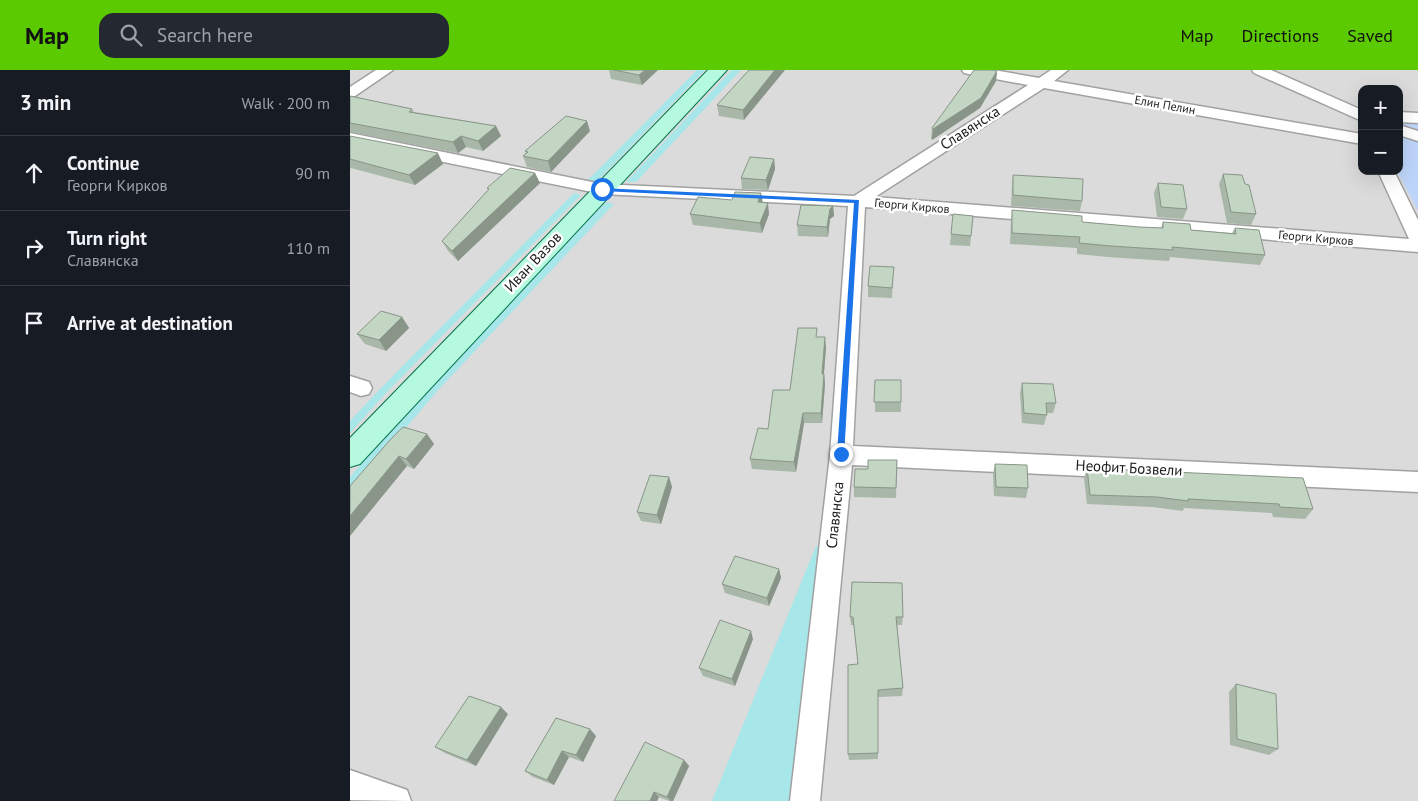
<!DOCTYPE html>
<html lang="en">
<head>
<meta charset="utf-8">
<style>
  :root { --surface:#171b24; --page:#242831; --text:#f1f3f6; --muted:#9ea1a6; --line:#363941; --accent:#5cca00 }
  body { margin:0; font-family:"PT Sans",sans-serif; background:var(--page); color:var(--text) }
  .controls { position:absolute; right:15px; top:15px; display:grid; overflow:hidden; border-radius:10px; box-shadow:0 5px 20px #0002 }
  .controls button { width:45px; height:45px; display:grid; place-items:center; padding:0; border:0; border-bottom:1px solid var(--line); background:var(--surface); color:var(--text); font:25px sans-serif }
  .stop { position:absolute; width:15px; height:15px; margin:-11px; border:4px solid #1a73e8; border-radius:50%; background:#fff }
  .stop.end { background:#1a73e8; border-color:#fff; box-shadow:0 1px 5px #0008 }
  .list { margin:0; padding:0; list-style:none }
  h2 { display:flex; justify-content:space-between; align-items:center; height:65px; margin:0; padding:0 20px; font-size:21px }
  h2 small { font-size:16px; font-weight:400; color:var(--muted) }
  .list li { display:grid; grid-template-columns:32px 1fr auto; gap:15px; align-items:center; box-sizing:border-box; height:75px; padding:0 20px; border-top:1px solid var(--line) }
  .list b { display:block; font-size:19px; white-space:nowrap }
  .list p { margin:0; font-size:16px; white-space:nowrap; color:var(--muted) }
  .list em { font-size:16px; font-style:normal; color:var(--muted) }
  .icon { flex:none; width:28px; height:28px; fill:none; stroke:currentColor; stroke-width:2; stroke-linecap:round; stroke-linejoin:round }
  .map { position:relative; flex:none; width:1068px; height:731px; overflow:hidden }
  header { display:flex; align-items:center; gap:30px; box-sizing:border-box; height:70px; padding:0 25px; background:var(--accent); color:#111 }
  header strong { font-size:24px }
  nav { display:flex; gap:28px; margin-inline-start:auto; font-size:18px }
  .search { width:350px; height:45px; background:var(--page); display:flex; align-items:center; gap:12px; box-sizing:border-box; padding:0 18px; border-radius:15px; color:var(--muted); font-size:19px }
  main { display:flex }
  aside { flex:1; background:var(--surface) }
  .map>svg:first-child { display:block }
  .residential { fill:#dadbda; fill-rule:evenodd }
  .grass { fill:#a7e6e9 }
  .park { fill:#bed5fa }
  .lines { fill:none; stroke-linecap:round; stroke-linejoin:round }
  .street-casing { stroke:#a1a1a1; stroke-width:3 }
  .secondary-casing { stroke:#04744d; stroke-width:2 }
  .street { fill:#fff; fill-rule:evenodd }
  .secondary { fill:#b5fade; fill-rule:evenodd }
  .wall { fill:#a8b7a8 }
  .shaded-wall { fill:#889588 }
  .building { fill:#c3d5c3; stroke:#889588 }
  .route { fill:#1a73e8 }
  .labels { text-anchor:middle; stroke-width:5; stroke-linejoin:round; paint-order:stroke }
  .far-street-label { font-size:12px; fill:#1d1d1d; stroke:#fff }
  .street-label { font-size:15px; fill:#1d1d1d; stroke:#fff }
</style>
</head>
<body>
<header>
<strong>Map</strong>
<div class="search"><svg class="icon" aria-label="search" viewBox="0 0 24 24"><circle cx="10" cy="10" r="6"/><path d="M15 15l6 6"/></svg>Search here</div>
<nav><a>Map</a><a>Directions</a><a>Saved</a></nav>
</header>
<main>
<aside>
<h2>3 min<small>Walk · 200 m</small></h2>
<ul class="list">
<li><svg class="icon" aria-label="ahead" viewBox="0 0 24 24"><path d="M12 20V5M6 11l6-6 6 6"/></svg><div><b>Continue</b><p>Георги Кирков</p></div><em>90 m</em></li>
<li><svg class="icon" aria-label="right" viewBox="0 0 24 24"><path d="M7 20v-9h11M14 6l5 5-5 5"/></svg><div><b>Turn right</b><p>Славянска</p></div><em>110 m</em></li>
<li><svg class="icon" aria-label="arrive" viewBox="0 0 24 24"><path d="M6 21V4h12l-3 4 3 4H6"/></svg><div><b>Arrive at destination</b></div></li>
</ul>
</aside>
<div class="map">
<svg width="1068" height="731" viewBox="0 0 1068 731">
  <rect width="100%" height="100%" fill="#e2eee5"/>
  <!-- residential -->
  <path class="residential" d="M0,0H1068V731H0ZM1012,19H1049V101H1012Z"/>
  <!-- grass -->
  <path class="grass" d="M347,0H355L246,112L238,110Z
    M382,0H391L286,112H276Z
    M224,123L231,125L37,322L0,363V351L29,320Z
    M256,132L264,134L90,318L0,423V407L81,313Z
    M466,476L473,477L443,731H362Z"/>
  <!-- park -->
  <path class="park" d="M1049,53H1068V141L1047,101H1049Z"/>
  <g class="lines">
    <defs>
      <path id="street" d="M26,0H43L5,26L0,27V17Z
        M612,0H644L689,8L701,0H718L704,11L1012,64V74L694,18L525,127L1059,169L1028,101H1044L1068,150V182L515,137L503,376L1068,402V422L502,395L470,731H440L480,385L498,136L252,124L0,73V63L252,114L504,126L678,15L619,4L614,3Z
        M902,0H921L1012,40V51L904,3Z
        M1049,42L1068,43V53L1049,52Z
        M1049,55L1068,61V71L1049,65Z
        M0,306L19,312L22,318L19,324L11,326L0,322Z
        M0,700L57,720L61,731L0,730Z"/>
      <path id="secondary" d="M358,0H377L10,394L0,397V368Z"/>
    </defs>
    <!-- street casing -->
    <use href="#street" class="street-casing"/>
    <!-- secondary casing -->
    <use href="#secondary" class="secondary-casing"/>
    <!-- street -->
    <use href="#street" class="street"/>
    <!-- secondary -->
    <use href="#secondary" class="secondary"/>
  </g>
  <!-- wall -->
  <path class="wall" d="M259,0H308L292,15L261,9Z
    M399,0L394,50L369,46L367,35Z
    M647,1L646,11L630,38L582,70L581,68L582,58Z
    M0,26L62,39L64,42L146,56L151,66L133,81L116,77L108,83L0,62Z
    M240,61L201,102L177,97L173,86L176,83L175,81Z
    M0,66L93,94L65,115L1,98L0,99Z
    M424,89L425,99L418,120L392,119L391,108Z
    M185,103L190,113L108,191L98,181L92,171L138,120L137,118Z
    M873,104L895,114L906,144L901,155L877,153L869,114Z
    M663,105L732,131L730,141L661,136L662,115Z
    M808,113L837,139L833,149L807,147L804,123Z
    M413,133L419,144L412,163L343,155L340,144Z
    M483,136L484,146L480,149L478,167L448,166L447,155Z
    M662,140L732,152L789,157L811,158L813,152L841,160L882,163L885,158L915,185L910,195L820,187L819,191L758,187L727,184V178L660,174L661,151Z
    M623,146L620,176L600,175L601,164Z
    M543,207L542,228L518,227V216Z
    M52,247L59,258L36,281L15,274L7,264Z
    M468,267L476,277L474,304L475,314L472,353H454L446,402L402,399L400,389L440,320Z
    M525,310H551V342H525Z
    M672,313L706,333L703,343H697L694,355L672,353L670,323Z
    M77,364L84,374L64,399L57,396L0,416Z
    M547,390L546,428L504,427V417L518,399Z
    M645,394L678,418L676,428L644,426L643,404Z
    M737,398L963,439L955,449L923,447L922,443L834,438L833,441L802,437L737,434L734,408Z
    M319,407L322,417L311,454L291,451L287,442Z
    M429,499L431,508L419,536L375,523L372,514Z
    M500,547H553L552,555H547L553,618L552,626L528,627V689L499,690L498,684L508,594L504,555H501Z
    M403,569L385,616L353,606L349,598Z
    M886,614L928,679L919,685L880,675L879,622Z
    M158,644L126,696L95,683L85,677Z
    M206,648L246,666L233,692L219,687L204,715L183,707L175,701Z
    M334,690L339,696L323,731H319L309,727L307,731H264Z"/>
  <!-- shaded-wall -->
  <path class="shaded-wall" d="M295,0H308L292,15L289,5Z
    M425,0H435L394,50L393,40Z
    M647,1L646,11L630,38L582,70L583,59Z
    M237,51L240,61L201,102L198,91Z
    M146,56L151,66L133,81L128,71Z
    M111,66L116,77L108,83L103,72Z
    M88,83L93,94L65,115L59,105Z
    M424,89L425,99L418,120L416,110Z
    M185,103L190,113L108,191L102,181Z
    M411,123L413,134L408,132Z
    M418,133L419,144L412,163L410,153Z
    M483,136L484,146L480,149L478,167L477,157L480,139Z
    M52,247L59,258L36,281L29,270Z
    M475,267L476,277L473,314L472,304Z
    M474,304L475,314L472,353L471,343Z
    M453,343L454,353L446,402L444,392Z
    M77,364L84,374L64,399L56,389Z
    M49,386L57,396L0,466V446Z
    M319,407L322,417L311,454L307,445Z
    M429,499L431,508L419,536L417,528Z
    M401,561L403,569L385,616L382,609Z
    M151,637L158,644L126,696L117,690Z
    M240,659L246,666L233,692L226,685Z
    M212,681L219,687L204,715L197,710Z
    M334,690L339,696L323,731H321L317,727Z
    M304,722L309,727L307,731H300Z"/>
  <!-- building -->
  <path class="building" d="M264,0H295L289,5Z
    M399,0H425L393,40L367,35Z
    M624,0H643L647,1L631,28L583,59L582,58Z
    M0,26L62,39L59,42L146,56L128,71L111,66L103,72L0,53Z
    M216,46L237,51L198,91L173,86L178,82L175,81Z
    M0,66L88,83L59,105L0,89Z
    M400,87L424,89L416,110L391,108Z
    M160,98L185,103L102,181L92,171L139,119L137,118Z
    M873,104L892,105L895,114L899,115L906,144L881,142Z
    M663,105L733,109L732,131L663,125Z
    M808,113L833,115L837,139L811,137Z
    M385,122L411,123L408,132L418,133L410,153L340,144L348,127L382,130Z
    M451,135L483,136L480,139L477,157L447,155Z
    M662,140L732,146V152L789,157L813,158V152L840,154L841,160L886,164L885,158L909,160L915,185L822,177L823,180L761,176L729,173L730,167L662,163Z
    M603,144L623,146L621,166L601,164Z
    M520,196L544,197L542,218L518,216Z
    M31,241L52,247L29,270L7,264Z
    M448,258H467L466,267H475L472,304H474L471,343H453L444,392L400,389L408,358L418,359L423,320H440Z
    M525,310H551V332H524Z
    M672,313L703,314L706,333H696L697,345L674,343Z
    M53,357L77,364L56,389L49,386L0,446V416L40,370Z
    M518,390H547L546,418L504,417L505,399H518Z
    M645,394L677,395L678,418L646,417Z
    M737,398L953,408L963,439L930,437L929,434L838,429V431L807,427L740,425Z
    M300,405L319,407L307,445L287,442Z
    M385,486L429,499L417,528L372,514Z
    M502,512L552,513L553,547H546L553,618L528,620V683L498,684V595L508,594L503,547H500Z
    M370,550L401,561L382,609L349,598Z
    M886,614L926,624L928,679L887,669Z
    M119,626L151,637L117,690L85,677Z
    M206,648L240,659L226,685L212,681L197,710L175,701Z
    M295,672L334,690L317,727L304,722L300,731H264Z"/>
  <!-- route -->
  <path class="route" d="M250,118L509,130L494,387H488L487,384L504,133L252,121Z"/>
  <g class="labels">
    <!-- far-street labels -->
    <g class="far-street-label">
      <text transform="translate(815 35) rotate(10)" y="4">Елин Пелин</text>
      <text transform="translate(562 136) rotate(5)" y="4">Георги Кирков</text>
      <text transform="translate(966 168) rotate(5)" y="4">Георги Кирков</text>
    </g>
    <!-- street labels -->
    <g class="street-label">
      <text transform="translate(620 58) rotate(-33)" y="5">Славянска</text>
      <text transform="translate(183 192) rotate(-47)" y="5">Иван Вазов</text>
      <text transform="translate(779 398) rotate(3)" y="5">Неофит Бозвели</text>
      <text transform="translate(485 445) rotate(-84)" y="5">Славянска</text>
    </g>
  </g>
</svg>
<div class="controls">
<button>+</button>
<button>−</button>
</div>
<div class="stop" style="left:252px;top:119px"></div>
<div class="stop end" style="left:491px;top:384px"></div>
</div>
</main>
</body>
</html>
